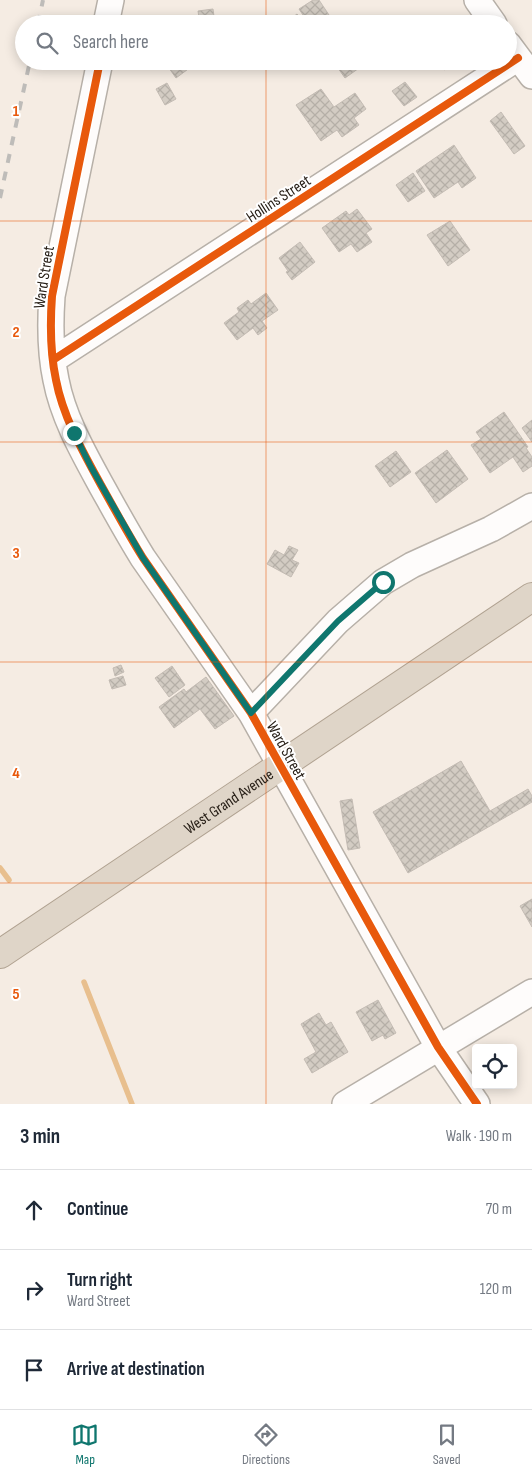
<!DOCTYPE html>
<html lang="en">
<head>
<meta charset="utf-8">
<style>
  :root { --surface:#fff; --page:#f2f2f3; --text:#1f2937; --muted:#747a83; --line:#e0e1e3; --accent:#0f766e }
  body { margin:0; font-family:"Sofia Sans Condensed",sans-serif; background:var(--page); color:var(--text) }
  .controls { position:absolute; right:15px; bottom:15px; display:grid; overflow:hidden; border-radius:5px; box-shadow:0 2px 12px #0003 }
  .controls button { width:45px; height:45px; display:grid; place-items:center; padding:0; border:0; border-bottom:1px solid var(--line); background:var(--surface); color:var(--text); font:25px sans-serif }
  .stop { position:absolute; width:15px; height:15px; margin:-11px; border:4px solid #0f766e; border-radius:50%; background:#fff }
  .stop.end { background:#0f766e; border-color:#fff; box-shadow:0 1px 5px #0008 }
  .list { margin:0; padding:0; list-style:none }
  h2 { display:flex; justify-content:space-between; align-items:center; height:65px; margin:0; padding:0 20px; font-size:21px }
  h2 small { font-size:16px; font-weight:400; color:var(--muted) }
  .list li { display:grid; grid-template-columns:32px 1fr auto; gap:15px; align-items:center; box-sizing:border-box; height:80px; padding:0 20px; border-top:1px solid var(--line) }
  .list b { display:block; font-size:19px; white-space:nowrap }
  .list p { margin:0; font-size:16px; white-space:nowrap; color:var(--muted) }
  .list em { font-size:16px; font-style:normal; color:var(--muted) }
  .icon { flex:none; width:28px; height:28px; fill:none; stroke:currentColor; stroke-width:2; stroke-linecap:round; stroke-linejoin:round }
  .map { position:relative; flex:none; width:532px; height:1104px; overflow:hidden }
  .search { position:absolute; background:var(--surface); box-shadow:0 2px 12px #0003; left:15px; right:15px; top:15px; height:55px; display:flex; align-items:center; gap:12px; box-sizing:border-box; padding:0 18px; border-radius:28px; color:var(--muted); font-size:19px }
  .sheet { height:305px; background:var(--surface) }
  nav { display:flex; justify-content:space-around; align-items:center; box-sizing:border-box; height:70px; border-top:1px solid var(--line); background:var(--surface); font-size:14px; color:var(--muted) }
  nav a { display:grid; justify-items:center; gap:2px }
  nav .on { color:var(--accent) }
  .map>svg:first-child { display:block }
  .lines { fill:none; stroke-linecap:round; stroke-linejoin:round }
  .stream { stroke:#e8bf8e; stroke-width:5.5 }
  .building { fill:url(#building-cross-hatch); stroke:#c4bcb4 }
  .minor-casing { stroke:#b7b0a8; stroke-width:28 }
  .highway-casing { stroke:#b0a291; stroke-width:30 }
  .minor { stroke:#fefcfb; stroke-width:25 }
  .highway { stroke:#dfd5c8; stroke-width:28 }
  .rail { stroke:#bebcb9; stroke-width:4; stroke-dasharray:9 9; stroke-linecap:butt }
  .cycleway-casing { stroke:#fff; stroke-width:11 }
  .cycleway { stroke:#e8590c; stroke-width:8 }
  .route { stroke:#0f766e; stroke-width:6 }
  .grid { fill:none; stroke:#e8590c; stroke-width:1; stroke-opacity:0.55 }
  .labels { text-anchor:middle; stroke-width:4; stroke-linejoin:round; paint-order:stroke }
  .street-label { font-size:16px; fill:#282018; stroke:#fff }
  .grid-label { font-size:16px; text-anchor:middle; font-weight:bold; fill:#e8590c; stroke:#fff; stroke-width:4; stroke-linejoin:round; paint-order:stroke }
</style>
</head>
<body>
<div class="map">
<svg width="532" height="1104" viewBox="0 0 532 1104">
  <defs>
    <pattern id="building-cross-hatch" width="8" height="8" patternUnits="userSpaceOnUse" patternTransform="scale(1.25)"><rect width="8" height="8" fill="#d3ccc3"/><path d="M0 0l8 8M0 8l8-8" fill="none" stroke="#b5afa7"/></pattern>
  </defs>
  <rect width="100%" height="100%" fill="#f5ece3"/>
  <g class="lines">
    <!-- stream -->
    <path class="stream" d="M0,868L9,880
      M84,982L132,1104"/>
  </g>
  <!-- building -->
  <path class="building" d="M313,0H319L331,18L322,24H309L299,9Z
    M213,9L215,24H200L198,11Z
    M297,14L305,24H284Z
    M164,61H199L176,78Z
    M333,61H369L345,78Z
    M438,61H457L444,70Z
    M405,82L417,97L404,106L392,91Z
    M167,83L176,99L165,105L156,89Z
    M321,89L334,107L355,93L366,109L354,118L359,125L342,137L337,130L321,141L296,105Z
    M501,112L525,146L514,154L490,121Z
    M454,145L476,178L462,188L458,182L434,198L416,171Z
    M413,173L425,191L408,202L396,185Z
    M357,209L372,229L366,233L372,242L357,252L351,244L339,252L322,228L346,211L349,215Z
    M450,221L470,250L448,266L427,235Z
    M300,242L315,262L292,280L286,272L288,271L279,258Z
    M266,293L278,310L262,321L267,328L258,335L253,328L237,340L224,323L239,312L237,308L248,300L251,304Z
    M504,412L528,447L526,448L532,457V466L523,472L513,457L490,473L471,445L481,439L476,432Z
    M532,420V442L522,428Z
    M447,450L468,479L436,503L415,473Z
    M396,451L411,472L390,487L375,466Z
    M289,546L298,550L292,560L299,563L291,577L267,564L275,550L284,555Z
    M121,665L124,672L115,676L113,668Z
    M172,666L185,685L169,697L155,678Z
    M123,676L126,685L112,689L109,680Z
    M206,677L234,716L215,729L200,709L174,728L159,707L184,689L186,692Z
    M461,761L490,811L528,789L532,796V802L408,873L373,812Z
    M352,799L360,848L348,850L340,801Z
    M532,899V927L520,906Z
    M378,1000L396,1033L385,1039L383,1035L372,1041L356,1012Z
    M319,1013L326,1025L331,1022L348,1052L312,1073L304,1059L316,1052L301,1024Z"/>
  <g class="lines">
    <defs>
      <path id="minor" d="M477,0L494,24
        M106,24L111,0
        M508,44L532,76
        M100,61L52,296C50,324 50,352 56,380C63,417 83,452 101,485C115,510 128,534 143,558L251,713L438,1047L477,1104
        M53,360L518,58
        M251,713L338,621L383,582L412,565L491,529L532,506
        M345,1104L532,992"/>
      <g id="highway">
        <path id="s1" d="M0,954L532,597"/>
      </g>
    </defs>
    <!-- minor casing -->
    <use href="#minor" class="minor-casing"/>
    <!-- highway casing -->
    <use href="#highway" class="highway-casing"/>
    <!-- minor -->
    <use href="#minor" class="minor"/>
    <!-- highway -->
    <use href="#highway" class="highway"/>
    <!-- rail -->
    <path class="rail" d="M38,24L43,0
      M0,198L30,61"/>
    <defs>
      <path id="cycleway" d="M100,61L52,296C50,324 50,352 56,380C63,417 83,452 101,485C115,510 128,534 143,558L251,713L438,1047L477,1104
        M53,360L518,58"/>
    </defs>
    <!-- cycleway casing -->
    <use href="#cycleway" class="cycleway-casing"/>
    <!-- cycleway -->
    <use href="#cycleway" class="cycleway"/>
  </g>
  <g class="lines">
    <!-- route -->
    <path class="route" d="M74,433L91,467L143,558L251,713L338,621L383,582"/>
  </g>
  <!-- grid -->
  <path class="grid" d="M266,0V24M266,61V1104M0,221H532M0,442H532M0,662H532M0,883H532"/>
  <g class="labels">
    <!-- street labels -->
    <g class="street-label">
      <text transform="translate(278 198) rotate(-33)" y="6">Hollins Street</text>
      <text transform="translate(43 277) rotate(-81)" y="6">Ward Street</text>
      <text transform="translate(287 750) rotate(61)" y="6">Ward Street</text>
      <text dy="6" stroke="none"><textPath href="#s1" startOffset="275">West Grand Avenue</textPath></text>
    </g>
  </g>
  <g class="grid-label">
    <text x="16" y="116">1</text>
    <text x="16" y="337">2</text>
    <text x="16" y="558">3</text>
    <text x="16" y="778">4</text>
    <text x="16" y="999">5</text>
  </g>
</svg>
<div class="controls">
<button><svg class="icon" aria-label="locate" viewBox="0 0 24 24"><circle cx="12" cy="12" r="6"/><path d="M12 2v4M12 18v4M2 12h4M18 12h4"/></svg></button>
</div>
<div class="stop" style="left:383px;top:582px"></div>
<div class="stop end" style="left:74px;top:433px"></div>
<div class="search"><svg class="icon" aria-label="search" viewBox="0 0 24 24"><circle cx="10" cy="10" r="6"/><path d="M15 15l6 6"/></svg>Search here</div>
</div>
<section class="sheet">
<h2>3 min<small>Walk · 190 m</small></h2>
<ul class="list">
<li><svg class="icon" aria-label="ahead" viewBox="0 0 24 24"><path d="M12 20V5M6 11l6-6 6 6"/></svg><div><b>Continue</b></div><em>70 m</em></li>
<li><svg class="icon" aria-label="right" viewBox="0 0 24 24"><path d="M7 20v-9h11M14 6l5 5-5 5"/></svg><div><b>Turn right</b><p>Ward Street</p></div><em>120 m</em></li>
<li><svg class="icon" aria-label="arrive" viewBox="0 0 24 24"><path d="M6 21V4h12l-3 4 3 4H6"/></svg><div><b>Arrive at destination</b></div></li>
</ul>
</section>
<nav>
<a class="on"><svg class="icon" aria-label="map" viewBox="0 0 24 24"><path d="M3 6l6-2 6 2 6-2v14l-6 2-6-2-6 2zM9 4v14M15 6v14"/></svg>Map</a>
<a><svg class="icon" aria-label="directions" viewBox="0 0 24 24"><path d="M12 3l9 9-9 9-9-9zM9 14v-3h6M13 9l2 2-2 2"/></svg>Directions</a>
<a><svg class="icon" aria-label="saved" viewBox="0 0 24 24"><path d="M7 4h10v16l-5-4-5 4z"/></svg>Saved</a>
</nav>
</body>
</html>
